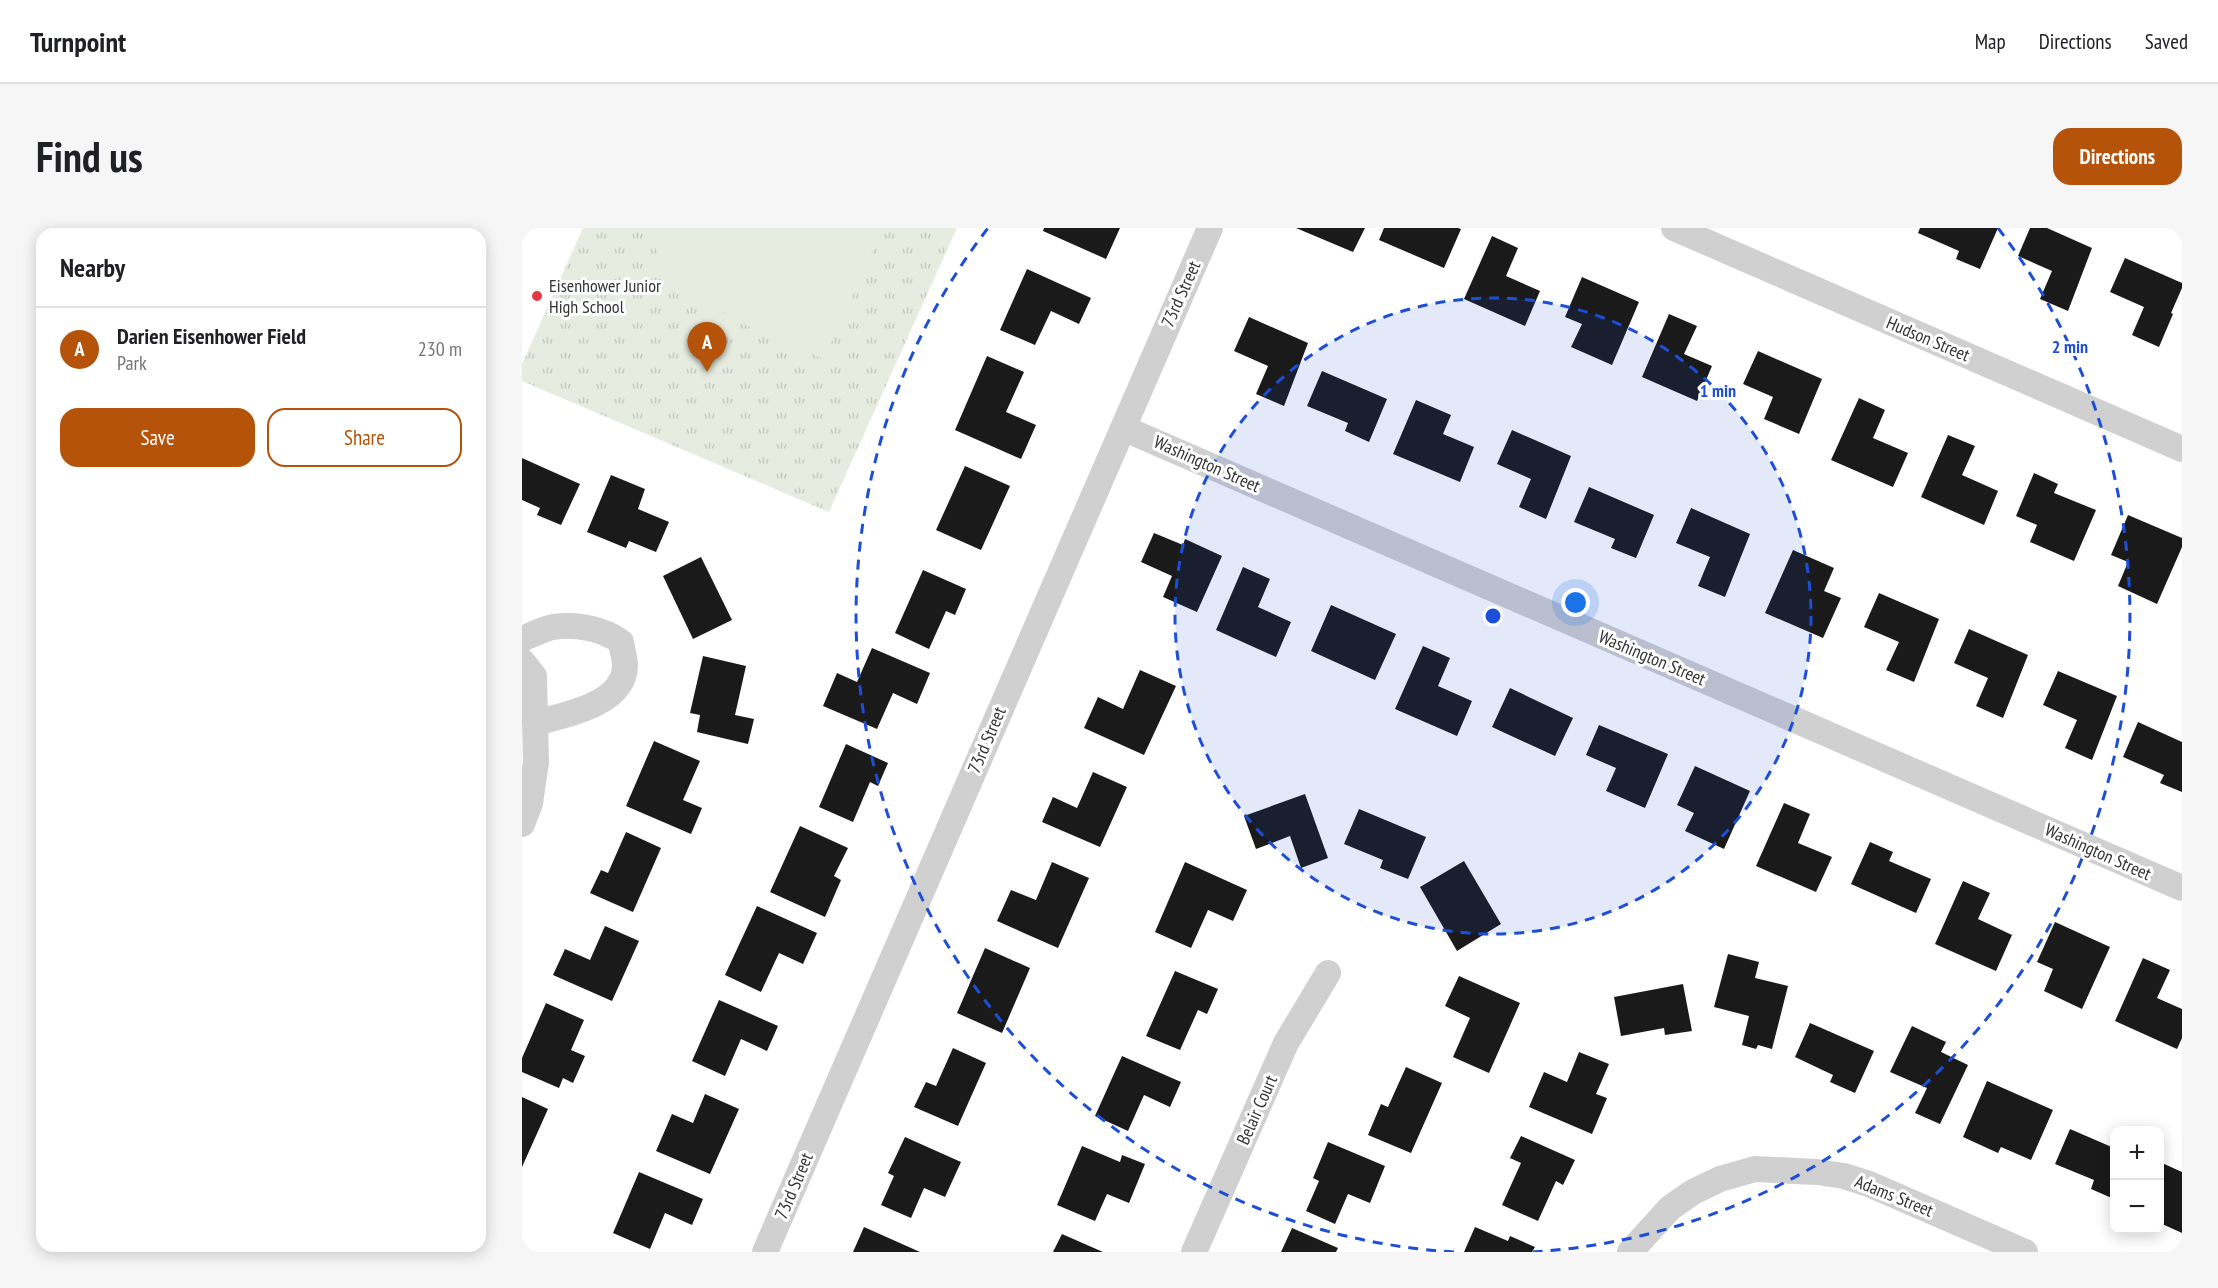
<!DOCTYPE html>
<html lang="en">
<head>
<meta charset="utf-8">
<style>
  :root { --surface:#fff; --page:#f6f6f6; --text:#202124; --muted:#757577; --line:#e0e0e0; --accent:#b45309 }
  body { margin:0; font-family:"PT Sans Narrow",sans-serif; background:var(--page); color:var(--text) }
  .controls { position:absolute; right:18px; bottom:18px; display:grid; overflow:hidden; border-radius:12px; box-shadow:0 3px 15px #0003 }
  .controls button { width:54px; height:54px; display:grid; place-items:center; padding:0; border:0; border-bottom:2px solid var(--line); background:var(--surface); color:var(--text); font:30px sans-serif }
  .you { position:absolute; left:1054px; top:375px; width:21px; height:21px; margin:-15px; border:4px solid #fff; border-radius:50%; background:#1a73e8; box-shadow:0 0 0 9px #1a73e833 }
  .badge { display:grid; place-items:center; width:39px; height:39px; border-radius:50%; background:var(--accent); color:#fff; font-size:20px; font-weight:700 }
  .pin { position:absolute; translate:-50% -50px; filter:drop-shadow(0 2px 3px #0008) }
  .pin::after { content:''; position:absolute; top:32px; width:21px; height:18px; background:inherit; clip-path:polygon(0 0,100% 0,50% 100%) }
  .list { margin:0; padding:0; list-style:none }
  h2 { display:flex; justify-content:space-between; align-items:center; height:78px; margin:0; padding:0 24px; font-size:26px }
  h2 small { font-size:20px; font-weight:400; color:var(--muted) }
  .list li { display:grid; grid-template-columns:39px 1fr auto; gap:18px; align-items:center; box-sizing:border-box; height:84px; padding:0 24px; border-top:2px solid var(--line) }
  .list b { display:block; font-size:22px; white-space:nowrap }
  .list p { margin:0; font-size:20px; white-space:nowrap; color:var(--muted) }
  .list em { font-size:20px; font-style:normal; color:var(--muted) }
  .actions { display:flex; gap:12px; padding:18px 24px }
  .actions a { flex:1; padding:14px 0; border:2px solid var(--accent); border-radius:18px; text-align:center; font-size:21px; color:var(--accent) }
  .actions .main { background:var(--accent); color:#fff }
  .map { position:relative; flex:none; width:1660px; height:1024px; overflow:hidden; border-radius:18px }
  header { display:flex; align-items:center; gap:36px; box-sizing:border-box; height:84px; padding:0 30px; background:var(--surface); border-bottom:2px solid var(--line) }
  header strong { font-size:28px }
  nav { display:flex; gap:33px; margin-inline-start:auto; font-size:21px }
  .intro { display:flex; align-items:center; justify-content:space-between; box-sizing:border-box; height:144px; padding:0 36px }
  h1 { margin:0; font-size:42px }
  .button { padding:15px 27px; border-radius:18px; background:var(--accent); color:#fff; font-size:21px; font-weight:700 }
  main { display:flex; gap:36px; padding:0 36px }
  aside { flex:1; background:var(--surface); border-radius:18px; box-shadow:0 3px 15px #0003 }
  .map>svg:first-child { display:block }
  .grass { fill:url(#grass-tufts) }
  .garden { fill:#e6ecdf }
  .building { fill:#1a1a1a }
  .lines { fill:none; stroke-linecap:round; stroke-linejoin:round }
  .minor { stroke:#d0d0d0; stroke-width:26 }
  .ring { fill:none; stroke:#1d4ed8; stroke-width:3; stroke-dasharray:10 8 }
  .poi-dot { fill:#e63946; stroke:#fff; stroke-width:2 }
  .labels { text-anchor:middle; stroke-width:6; stroke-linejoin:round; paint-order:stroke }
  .poi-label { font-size:18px; fill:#333; stroke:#fff; text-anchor:start }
  .street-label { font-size:18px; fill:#333; stroke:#fff }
  .centre { fill:#1d4ed8; stroke:#fff; stroke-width:3 }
  .ring-label { font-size:18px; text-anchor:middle; font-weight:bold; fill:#1d4ed8; stroke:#fff; stroke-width:6; stroke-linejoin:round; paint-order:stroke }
</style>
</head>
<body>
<header>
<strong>Turnpoint</strong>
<nav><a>Map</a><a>Directions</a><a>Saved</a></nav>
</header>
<div class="intro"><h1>Find us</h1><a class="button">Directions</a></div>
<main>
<aside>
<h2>Nearby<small></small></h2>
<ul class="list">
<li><span class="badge">A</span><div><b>Darien Eisenhower Field</b><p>Park</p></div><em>230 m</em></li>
</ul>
<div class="actions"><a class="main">Save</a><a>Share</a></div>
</aside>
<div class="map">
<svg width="1660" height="1024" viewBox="0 0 1660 1024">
  <defs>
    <pattern id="grass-tufts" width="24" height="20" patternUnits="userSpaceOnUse" patternTransform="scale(1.5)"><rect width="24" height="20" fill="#e6ecdf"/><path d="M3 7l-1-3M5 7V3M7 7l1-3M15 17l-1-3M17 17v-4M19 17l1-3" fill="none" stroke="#c6cbc0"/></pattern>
  </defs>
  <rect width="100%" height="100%" fill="#fff"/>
  <!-- grass -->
  <path class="grass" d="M61,0H435L307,284L0,153V136Z"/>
  <!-- garden -->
  <path class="garden" d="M125,0H361L302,131L210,91L141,39Z"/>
  <!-- building -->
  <path class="building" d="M522,0H598L584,31L521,3Z
    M774,0H843L831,24Z
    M862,0H936L939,1L922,40L857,12Z
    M1398,0H1476L1458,41L1434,31L1437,23L1396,5Z
    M1508,0H1525L1570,20L1546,83L1518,71L1530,43L1496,28Z
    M970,8L996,20L984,48L1018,63L1003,98L942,71Z
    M1603,30L1660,55V60L1649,85L1651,86L1637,119L1610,107L1622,79L1588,64Z
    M505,41L569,70L557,96L529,83L513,117L478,102Z
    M1060,49L1117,74L1090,137L1049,119L1060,96L1043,89Z
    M1147,86L1175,98L1162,126L1190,138L1175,173L1120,149Z
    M727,89L786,115L762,178L734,166L746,138L712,123Z
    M1236,123L1300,151L1277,206L1242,191L1251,169L1221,156Z
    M465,128L502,144L484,184L514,197L499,231L433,202Z
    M800,143L865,171L847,214L823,203L826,195L785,178Z
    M1337,170L1363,182L1351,210L1386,225L1371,259L1309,232Z
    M894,172L929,187L921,206L952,219L938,254L871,226Z
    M990,202L1049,228L1024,291L997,279L1009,251L975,236Z
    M1426,207L1453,218L1440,247L1476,263L1462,297L1399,269Z
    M0,230L58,256L39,297L15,287L18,280L0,272Z
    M443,238L488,258L459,322L414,302Z
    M1512,245L1536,256L1532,265L1574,282L1552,333L1508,314L1515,297L1494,288Z
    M89,247L123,261L116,281L147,294L134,324L107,313L104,320L65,304Z
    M1067,259L1132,287L1114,330L1089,320L1093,311L1052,294Z
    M1169,280L1228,306L1203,369L1176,358L1188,329L1154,315Z
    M1606,287L1660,310V319L1635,376L1596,358L1606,334L1589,327Z
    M632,305L661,317L663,311L700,328L675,384L641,369L650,348L619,334Z
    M1271,322L1312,340L1302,363L1319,370L1301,410L1243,385Z
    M179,329L210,392L171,411L141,348Z
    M721,339L748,351L736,379L769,394L754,429L694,402Z
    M401,342L444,361L433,387L424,383L407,421L373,405Z
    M1357,365L1417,391L1392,454L1364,442L1377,414L1342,399Z
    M809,377L874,406L853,452L789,423Z
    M1447,401L1506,427L1481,490L1454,478L1466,450L1432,435Z
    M901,418L928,430L916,458L950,473L935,508L873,481Z
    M350,420L408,445L395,476L371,465L355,501L301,478L315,445L335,454Z
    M181,428L224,438L213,487L232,491L226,516L175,504L178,487L168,485Z
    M618,442L654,458L622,527L562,500L576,469L601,481Z
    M1536,443L1595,468L1570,532L1543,520L1555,492L1521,477Z
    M988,460L1051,490L1033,528L970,499Z
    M1616,494L1660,514V564L1638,555L1642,547L1601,529Z
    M1077,497L1146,526L1123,580L1084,563L1094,540L1064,527Z
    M132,513L178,533L161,572L180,580L169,606L104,578Z
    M324,516L366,535L356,558L348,554L331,594L297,579Z
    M1173,538L1228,563L1202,621L1163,603L1172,585L1155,577Z
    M571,544L605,559L578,619L520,594L531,569L555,580Z
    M783,566L806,630L779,640L768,608L734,621L722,588Z
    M1262,575L1288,586L1276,615L1310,629L1294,664L1234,638Z
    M837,581L904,609L886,651L858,640L861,632L822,616Z
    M278,598L326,620L312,648L319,652L303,689L248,664Z
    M104,604L139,620L111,684L68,665L79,642L86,645Z
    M1348,614L1371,624L1367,633L1409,651L1394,685L1329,656Z
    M942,633L979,696L935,723L898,659Z
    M530,634L567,650L536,720L475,693L489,662L514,672Z
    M663,634L725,662L711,693L686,682L669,720L633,704Z
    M1441,653L1468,665L1456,691L1490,707L1474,743L1413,716Z
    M235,678L295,705L281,736L257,725L239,764L203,747Z
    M1533,694L1588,719L1560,781L1522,763L1531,741L1515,734Z
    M83,698L117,713L90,773L31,747L43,721L68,732Z
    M463,720L508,740L480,805L435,785Z
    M1206,726L1237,734L1233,750L1266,758L1250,821L1236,817L1234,821L1220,817L1227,788L1192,779Z
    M1621,730L1648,742L1635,770L1660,781V810L1655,821L1593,793Z
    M653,743L696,761L685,786L676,782L658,822L624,808Z
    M937,748L998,775L967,845L931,829L948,790L923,778Z
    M1161,756L1170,803L1143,807L1142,800L1099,808L1092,769Z
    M197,772L256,798L245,823L219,811L203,848L170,833Z
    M24,775L62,792L49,822L63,828L51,855L41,850L37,860L0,844V830Z
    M1288,795L1352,823L1333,865L1308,854L1311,847L1273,829Z
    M1390,798L1424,814L1419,824L1446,837L1418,896L1393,885L1405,860L1368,844Z
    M431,820L464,835L436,898L392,879L404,854L414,858Z
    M1057,824L1087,836L1074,866L1085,870L1070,906L1007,879L1022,844L1045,854Z
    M600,828L659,854L648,879L622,867L606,903L573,888Z
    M884,839L920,855L889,925L846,907L859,876L866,879Z
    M1465,853L1531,882L1509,932L1479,919L1476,925L1441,909Z
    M183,866L217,881L188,946L134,923L150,886L171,895Z
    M0,869L26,881L0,939Z
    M1548,901L1592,920V971L1569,961L1572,952L1533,936Z
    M999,908L1053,932L1041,957L1034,953L1016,993L980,977L999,935L988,930Z
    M383,909L439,934L423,969L402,960L389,990L359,977L372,948L366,945Z
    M806,914L863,938L848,975L826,966L813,996L784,983L797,953L791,950Z
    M560,918L598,934L600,927L623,936L607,975L585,966L573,993L535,977Z
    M1640,935L1660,944V1005L1638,995V941Z
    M117,944L181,971L170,997L143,985L128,1021L91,1005Z
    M342,999L398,1024H331Z
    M953,999L986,1013L988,1008L1013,1019L1010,1024H942Z
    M770,1000L816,1020L814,1024H759Z
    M540,1006L581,1024H531Z"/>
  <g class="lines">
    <!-- minor -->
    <path class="minor" d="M1152,0L1660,221
      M601,200L1660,660
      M0,411C10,407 21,401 31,399C53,395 82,401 99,414C100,422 103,430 103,438C102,477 42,487 13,495
      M0,433L12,448L14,534L8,575L0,596
      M243,1024L688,0
      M672,1024L764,815L806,745
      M1108,1024L1148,980L1171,964L1198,951L1233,941L1295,944L1322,948L1347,956L1503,1024"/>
  </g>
  <!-- distance rings -->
  <circle cx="971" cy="388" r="318" fill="#1d4ed8" fill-opacity=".12"/>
  <g class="ring">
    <circle cx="971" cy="388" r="318"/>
    <path d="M932 1024A637 637 0 0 1 466 0M1476 0A637 637 0 0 1 1010 1024"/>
  </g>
  <!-- markers -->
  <circle class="poi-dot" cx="15" cy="68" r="6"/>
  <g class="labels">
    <!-- poi labels -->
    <g class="poi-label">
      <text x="27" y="64">Eisenhower Junior<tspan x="27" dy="21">High School</tspan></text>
    </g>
    <!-- street labels -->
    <g class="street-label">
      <text transform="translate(659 66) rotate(-66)" y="6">73rd Street</text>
      <text transform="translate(1406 111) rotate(23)" y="6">Hudson Street</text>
      <text transform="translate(685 236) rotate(24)" y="6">Washington Street</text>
      <text transform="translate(1130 430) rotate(23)" y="6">Washington Street</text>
      <text transform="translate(465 512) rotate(-67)" y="6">73rd Street</text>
      <text transform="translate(1576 624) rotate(24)" y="6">Washington Street</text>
      <text transform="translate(735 882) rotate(-66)" y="6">Belair Court</text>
      <text transform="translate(272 958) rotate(-67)" y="6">73rd Street</text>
      <text transform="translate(1372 968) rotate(22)" y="6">Adams Street</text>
    </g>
  </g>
  <circle cx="971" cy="388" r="9" class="centre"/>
  <g class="ring-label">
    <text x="1548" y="125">2 min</text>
    <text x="1196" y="169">1 min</text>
  </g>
</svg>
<div class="controls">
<button>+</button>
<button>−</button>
</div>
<div class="you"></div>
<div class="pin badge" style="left:185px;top:144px">A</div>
</div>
</main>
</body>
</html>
